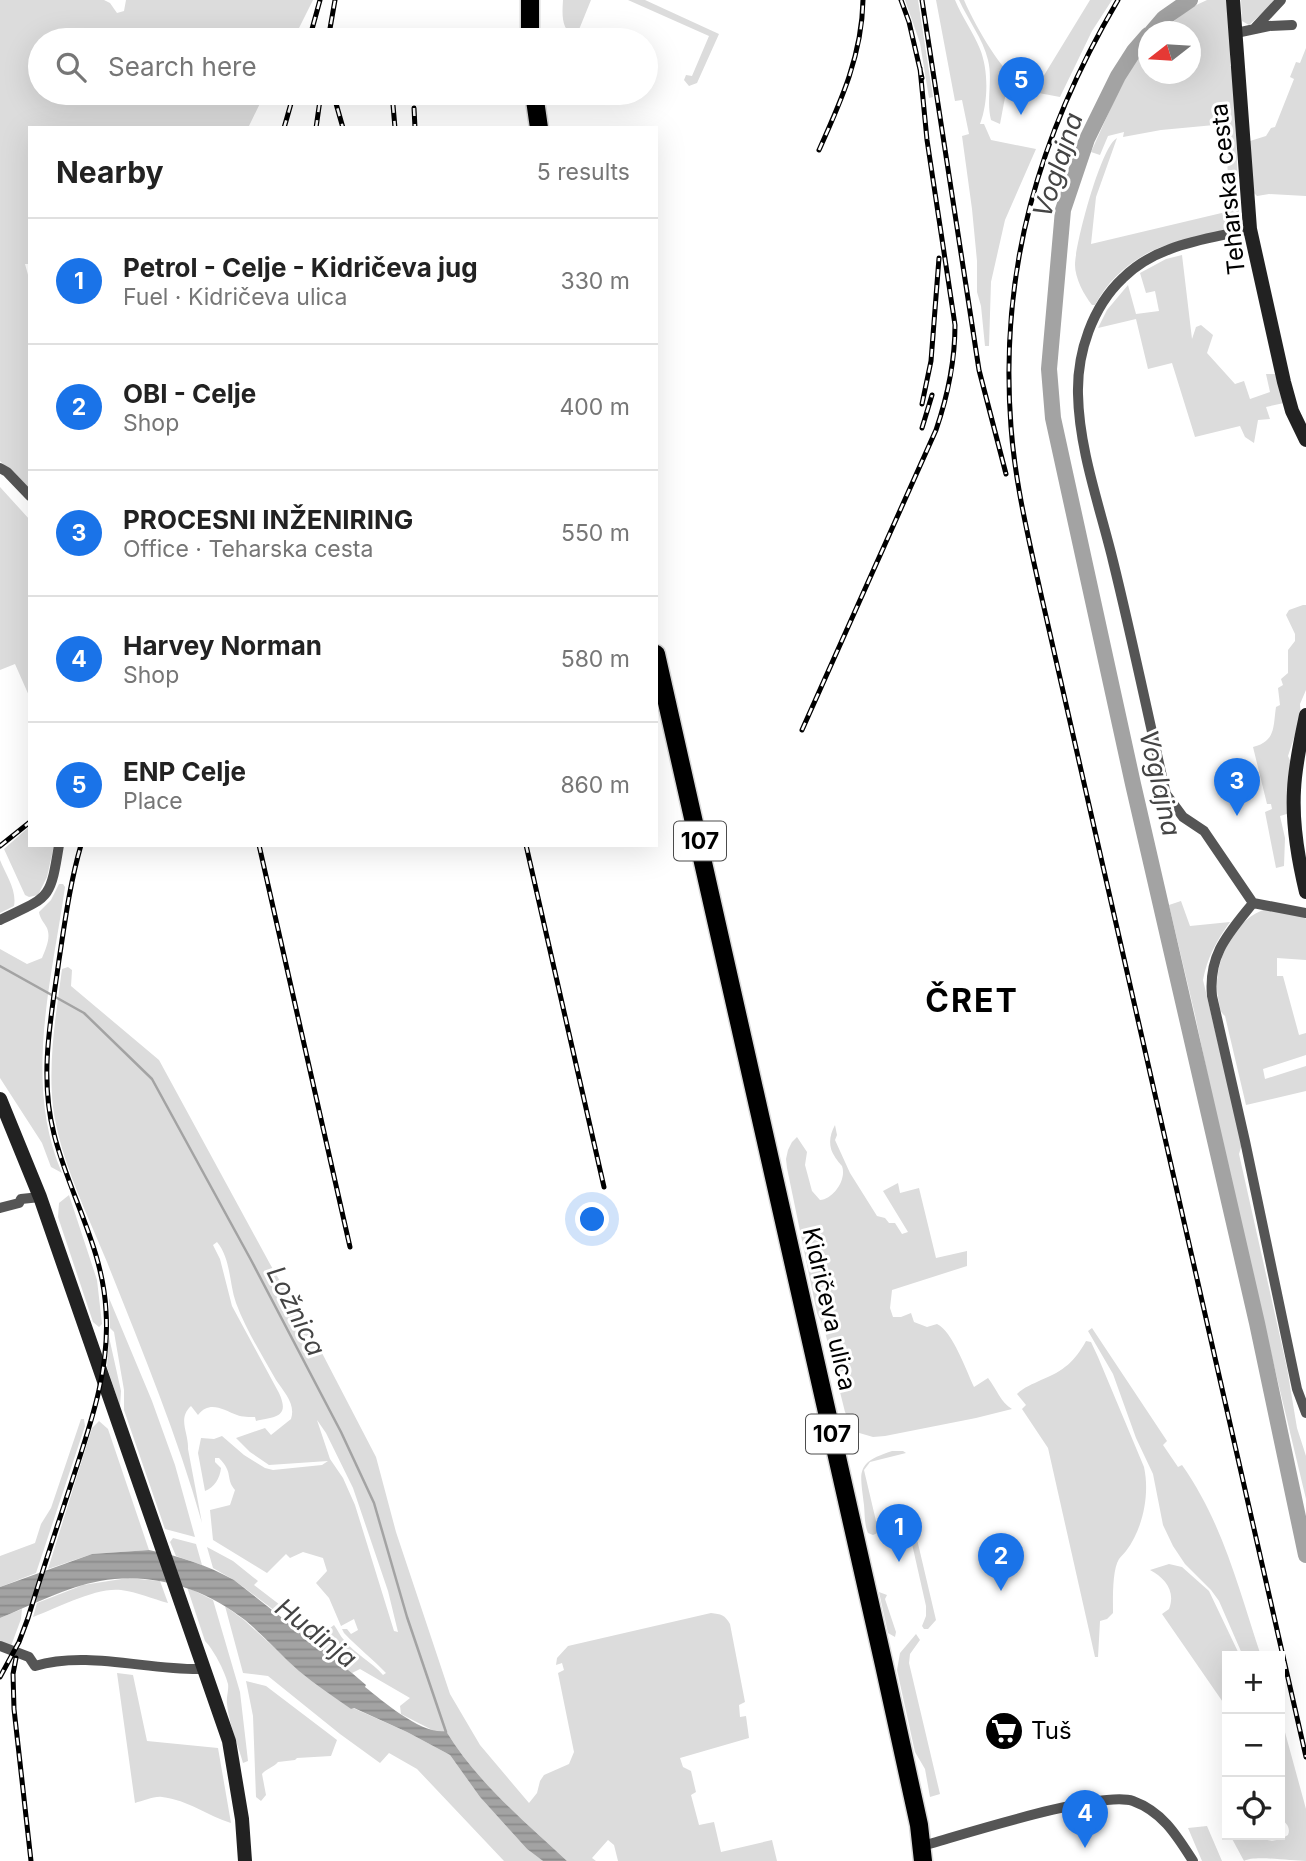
<!DOCTYPE html>
<html lang="en">
<head>
<meta charset="utf-8">
<style>
  :root { --surface:#fff; --page:#f2f2f2; --text:#222; --muted:#767676; --line:#e0e0e0; --accent:#1a73e8 }
  body { margin:0; font-family:Inter,sans-serif; background:var(--page); color:var(--text) }
  .controls { position:absolute; right:21px; bottom:21px; display:grid; overflow:hidden; border-radius:0px; box-shadow:0 7px 28px #0002 }
  .controls button { width:63px; height:63px; display:grid; place-items:center; padding:0; border:0; border-bottom:2px solid var(--line); background:var(--surface); color:var(--text); font:35px sans-serif }
  .compass { position:absolute; left:1138px; top:21px; width:63px; height:63px; border-radius:50%; background:var(--surface); box-shadow:0 7px 28px #0002; rotate:253deg }
  .you { position:absolute; left:593px; top:1220px; width:24px; height:24px; margin:-18px; border:5px solid #fff; border-radius:50%; background:#1a73e8; box-shadow:0 0 0 10px #1a73e833 }
  .badge { display:grid; place-items:center; width:46px; height:46px; border-radius:50%; background:var(--accent); color:#fff; font-size:23px; font-weight:700 }
  .pin { position:absolute; translate:-50% -58px; filter:drop-shadow(0 2px 4px #0008) }
  .pin::after { content:''; position:absolute; top:37px; width:24px; height:21px; background:inherit; clip-path:polygon(0 0,100% 0,50% 100%) }
  .list { margin:0; padding:0; list-style:none }
  h2 { display:flex; justify-content:space-between; align-items:center; height:91px; margin:0; padding:0 28px; font-size:30px }
  h2 small { font-size:23px; font-weight:400; color:var(--muted) }
  .list li { display:grid; grid-template-columns:46px 1fr auto; gap:21px; align-items:center; box-sizing:border-box; height:126px; padding:0 28px; border-top:2px solid var(--line) }
  .list b { display:block; font-size:26px; white-space:nowrap }
  .list p { margin:0; font-size:23px; white-space:nowrap; color:var(--muted) }
  .list em { font-size:23px; font-style:normal; color:var(--muted) }
  .icon { flex:none; width:38px; height:38px; fill:none; stroke:currentColor; stroke-width:2; stroke-linecap:round; stroke-linejoin:round }
  .map { position:relative; flex:none; width:1306px; height:1861px; overflow:hidden }
  .search { position:absolute; background:var(--surface); box-shadow:0 7px 28px #0002; left:28px; top:28px; width:630px; height:77px; display:flex; align-items:center; gap:18px; box-sizing:border-box; padding:0 24px; border-radius:38px; color:var(--muted); font-size:26px }
  .panel { position:absolute; background:var(--surface); box-shadow:0 7px 28px #0002; left:28px; top:126px; width:630px; height:721px; border-radius:0px }
  .map>svg:first-child { display:block }
  .grass { fill:#dcdcdc; fill-rule:evenodd }
  .water { fill:url(#water-rules) }
  .lines { fill:none; stroke-linecap:round; stroke-linejoin:round }
  .stream { stroke:#a3a3a3; stroke-width:2.5 }
  .river { stroke:#a3a3a3; stroke-width:16 }
  .primary-casing { stroke:#dbdbdb; stroke-width:21 }
  .street { stroke:#555; stroke-width:10 }
  .secondary { stroke:#222; stroke-width:14 }
  .primary { stroke:#000; stroke-width:18 }
  .rail-casing { stroke:#000; stroke-width:5 }
  .rail { stroke:#fff; stroke-width:2.5; stroke-dasharray:8; stroke-linecap:butt }
  .labels { text-anchor:middle; stroke-width:6; stroke-linejoin:round; paint-order:stroke }
  .shield { fill:#fff; stroke:#4c4c4c; stroke-width:2 }
  .shield-label { font-size:23px; font-weight:bold; fill:#000 }
  .street-label { font-size:24px; fill:#000; stroke:#fff }
  .poi-label { font-size:24px; fill:#000; stroke:#fff; text-anchor:start }
  .water-label { font-size:26px; font-style:italic; fill:#444; stroke:#fff }
  .district-label { font-size:32px; font-weight:bold; letter-spacing:2px; fill:#000; stroke:#fff }
</style>
</head>
<body>
<div class="map">
<svg width="1306" height="1861" viewBox="0 0 1306 1861">
  <defs>
    <pattern id="water-rules" width="6" height="5" patternUnits="userSpaceOnUse" patternTransform="scale(1.75)"><rect width="6" height="5" fill="#a3a3a3"/><path d="M0 2.5h6" fill="none" stroke="#8b8b8b"/></pattern>
  </defs>
  <rect width="100%" height="100%" fill="#fff"/>
  <!-- grass -->
  <path class="grass" d="M0,0H104L110,3L117,13L124,11L126,0H313L293,40H40V93H265L248,128H30V264H25L30,282L28,290L30,489L0,461Z
    M563,0H591L576,37C561,31 562,15 563,0Z
    M628,0H645L719,34L697,83L689,86L684,80L686,75L692,76L709,36Z
    M905,0H918L933,97L929,98L920,43Z
    M936,0H955C962,17 973,32 980,49C989,71 988,103 980,124H984L991,140L1036,149L1005,220L991,282L989,346H985L981,306L977,292V261L972,209L962,136L969,134L962,100L955,101Z
    M959,0H964C973,21 998,67 1017,80C1026,86 1035,83 1043,77L1090,0H1112L1092,31L1060,97L1007,87L1000,124L991,120C986,100 993,80 988,60C983,39 968,20 959,0Z
    M1207,0H1228L1232,54L1230,55V66L1234,67L1239,218C1228,235 1183,239 1164,246C1135,256 1109,278 1095,305H1092C1084,295 1075,278 1075,265C1075,245 1101,146 1117,138L1096,197L1091,244L1230,211L1225,124L1161,130L1123,137L1124,132L1108,136L1100,155L1091,152L1127,72L1134,61L1148,45V74H1190V32L1162,31L1190,8Z
    M1241,0H1277L1249,25L1242,21Z
    M1306,48V196L1269,194L1257,196L1253,192L1250,141L1266,136L1271,128L1275,127L1294,79L1290,77L1296,62L1300,63Z
    M1182,255L1192,339L1196,327L1201,325L1213,335L1207,353L1235,384L1244,381L1250,399L1270,392L1266,374H1275L1284,403L1266,407L1270,419L1258,420L1254,443L1245,437L1240,426L1195,437L1172,363L1148,369L1136,319L1098,328L1107,310L1128,285L1136,314L1159,311L1155,291L1146,293L1140,273L1166,259Z
    M0,487L30,520V698L15,664L0,670Z
    M1303,605H1306V690L1300,704L1301,716L1288,756L1292,765L1290,813L1280,816L1285,838L1284,866L1276,868L1265,812L1272,809L1271,804H1267L1253,747C1276,741 1273,727 1276,707L1280,705L1278,688L1283,685L1281,679L1288,673V650L1295,641V634L1286,615L1289,610Z
    M30,826V845H54L47,877L38,895L29,897L25,895L4,849Z
    M0,860C6,875 17,890 14,906L0,913Z
    M59,884H63L65,887C52,979 23,1083 62,1173L51,1167L42,1143L0,1078V949L27,964L42,958C46,948 51,938 47,928C44,922 40,919 39,912L51,900Z
    M1181,901L1190,926L1230,922C1217,940 1207,958 1203,980L1242,1144L1239,1154L1287,1368L1297,1428L1306,1456V1499L1231,1186L1195,1015L1169,905Z
    M1266,909L1305,916L1306,920V960L1277,958V976H1283L1299,1035L1306,1033V1055L1263,1069L1265,1079L1306,1066V1091L1246,1105L1225,1016C1220,1012 1220,1008 1219,1002C1210,969 1232,919 1266,909Z
    M68,967L72,970L71,986L159,1060L270,1264L322,1353L376,1457L396,1532L450,1694L480,1745L529,1803L537,1793L540,1781L544,1775L569,1764L574,1752L558,1673L564,1670L562,1663L556,1665L557,1658L568,1646L711,1613C721,1614 725,1615 730,1624L745,1702L739,1705L740,1717L746,1716L749,1738L680,1758L683,1767L691,1771L696,1792L691,1795L699,1825L714,1822L721,1852L772,1840L777,1861H618L614,1845L608,1840L592,1858L596,1861H567C525,1822 476,1781 446,1731L438,1733L401,1714L400,1706L410,1698L360,1669L352,1673L294,1626L300,1621L304,1622L317,1638L334,1625C338,1630 340,1636 344,1640C355,1654 372,1662 383,1675L386,1673C373,1659 358,1648 344,1633L342,1629H347L351,1634L358,1630L354,1619L341,1626L329,1598L316,1583L327,1571L323,1558L303,1552L290,1558L286,1554L267,1573L213,1540L210,1510L230,1505L235,1490C225,1478 234,1473 219,1458H215V1462L221,1468C220,1478 214,1488 205,1491L198,1453L201,1438L214,1439L222,1436L244,1455L265,1468L273,1470L322,1465L328,1461L269,1465L250,1452L236,1438L265,1428L271,1435L291,1419C296,1404 284,1392 276,1380C262,1355 246,1330 236,1303C229,1283 231,1259 217,1242L213,1245L220,1259L232,1306L279,1393C290,1417 276,1417 256,1421L255,1417C250,1417 242,1417 237,1415C223,1410 210,1400 198,1415L191,1406C177,1419 189,1433 188,1449L202,1523C177,1434 141,1348 107,1262C87,1213 60,1160 53,1107C48,1060 56,1015 62,969ZM317,1420L326,1433L353,1488L388,1591L398,1632L394,1631L355,1505L343,1478L330,1459Z
    M835,1125L837,1135L835,1140L850,1173L877,1216L885,1218L889,1223H895L902,1234L908,1232L883,1191L898,1183L900,1193L919,1188L936,1258L967,1251V1266L892,1290L890,1308L893,1317H901L911,1313L914,1322L927,1327L937,1324C953,1332 966,1370 974,1387L988,1378C996,1388 1001,1403 1012,1409L976,1418L885,1436L873,1437L856,1432L845,1412L824,1328L817,1313L787,1168L786,1159L788,1150L792,1142L797,1137L807,1152L805,1165L812,1191L820,1200C833,1199 847,1180 842,1166C841,1165 836,1159 835,1157C828,1147 829,1136 835,1125Z
    M69,1195L97,1280L102,1324L99,1327L93,1322L58,1217L59,1203Z
    M109,1298L152,1401L175,1465L195,1537L165,1529L124,1410V1390L114,1332L110,1328Z
    M1092,1328L1167,1441L1163,1445L1178,1467L1182,1465C1223,1523 1239,1590 1261,1656H1243L1219,1601L1211,1590L1185,1564L1173,1546L1163,1525L1153,1474L1136,1438L1113,1374L1088,1331Z
    M109,1337L121,1391L120,1407L107,1367Z
    M1086,1341L1091,1342L1098,1357L1144,1467C1150,1494 1143,1529 1126,1551C1124,1554 1121,1556 1119,1559C1112,1570 1113,1600 1113,1613L1107,1619L1100,1621L1098,1657H1095L1048,1448L1022,1409L1026,1405L1017,1394C1024,1387 1033,1384 1041,1380C1064,1371 1075,1361 1086,1341Z
    M81,1419H84L85,1426L36,1573L0,1587V1556L35,1543L41,1524L51,1508Z
    M99,1421L108,1429L149,1550L92,1554L48,1569L92,1428Z
    M892,1451H903L906,1453L870,1462L864,1470L876,1521L907,1514L912,1518L936,1620L928,1629H924L922,1626L926,1616V1606L910,1535C897,1520 889,1529 873,1535L868,1533C864,1523 865,1515 864,1505C860,1471 855,1463 892,1451Z
    M173,1538L196,1544L202,1565L176,1556L170,1542Z
    M207,1547L233,1561L258,1581L254,1585L284,1608L279,1614L234,1580L213,1568Z
    M1169,1564L1182,1567L1209,1591L1240,1656H1227V1708L1162,1614L1169,1609C1176,1591 1165,1578 1150,1570Z
    M128,1578L160,1581L168,1603C153,1599 137,1592 121,1590C96,1587 57,1608 33,1617L37,1603L83,1585Z
    M187,1587L213,1600L240,1692L248,1761L243,1763C238,1745 229,1724 227,1704C226,1698 229,1690 228,1684C225,1671 213,1649 205,1641Z
    M879,1592L887,1595L885,1599L896,1632L895,1637L888,1633Z
    M225,1606L244,1620L301,1672L351,1709L353,1708L407,1732L450,1755L480,1797L527,1849L543,1861H504L417,1769L389,1753L380,1763L340,1734L268,1676L243,1673Z
    M22,1609L21,1619L11,1646L0,1642V1618Z
    M916,1634L920,1640L910,1654L909,1663L940,1794L930,1797L925,1769L915,1752L897,1670L900,1653Z
    M117,1673L133,1675L147,1741L218,1748L231,1823C208,1816 188,1800 162,1797C154,1796 143,1801 135,1803Z
    M246,1681L266,1686L337,1740L331,1756L297,1758L295,1760L278,1762C273,1768 267,1768 262,1774L266,1795L261,1801L256,1797L253,1716Z
    M1280,1714L1306,1809V1861C1290,1861 1254,1855 1244,1861L1230,1835C1238,1835 1248,1833 1255,1835C1271,1841 1271,1844 1288,1835C1291,1827 1286,1823 1280,1818Z
    M1207,1826L1222,1861H1202L1188,1828Z"/>
  <!-- water -->
  <path class="water" d="M149,1550C179,1556 207,1565 234,1580L352,1673L366,1685L365,1687C384,1702 422,1735 446,1731C476,1781 525,1822 567,1861H543L527,1849L480,1797L450,1755L407,1732L354,1708L351,1709C334,1697 316,1685 299,1671C281,1655 264,1636 245,1620C205,1588 150,1571 100,1581C66,1587 32,1605 0,1618V1587L92,1554Z"/>
  <g class="lines">
    <!-- stream -->
    <path class="stream" d="M0,966L84,1013L152,1079L251,1260L341,1432L374,1503L407,1617L446,1732"/>
    <!-- river -->
    <path class="river" d="M1152,32L1164,18L1190,0
      M1148,35L1134,51L1118,76L1087,139L1063,210L1049,369L1053,418L1133,784L1257,1323L1306,1555"/>
    <defs>
      <path id="primary" d="M530,0V40
        M534,93L539,128
        M656,654L884,1665L919,1825L923,1861"/>
    </defs>
    <!-- primary casing -->
    <use href="#primary" class="primary-casing"/>
    <!-- street -->
    <path class="street" d="M1254,29L1281,0
      M1236,33L1269,26L1292,25
      M1250,229C1205,240 1157,244 1123,278C1092,307 1077,353 1078,394C1079,450 1100,507 1113,561C1132,638 1148,716 1166,794L1183,817L1204,831L1253,903C1229,933 1208,954 1212,996L1245,1141L1297,1389L1306,1413
      M0,468L7,472L30,496
      M1253,903L1306,913
      M0,920C50,896 50,901 59,845
      M0,1208L19,1203L21,1199L40,1197
      M0,1646L29,1657L35,1666C87,1650 150,1671 204,1669
      M922,1846C962,1835 1101,1790 1133,1801C1163,1812 1177,1836 1193,1861"/>
    <!-- secondary -->
    <path class="secondary" d="M1233,0L1250,229L1284,382L1292,411L1306,440
      M1306,715C1301,740 1295,765 1294,790C1292,824 1298,859 1306,892
      M0,1099L40,1197L229,1741L242,1819L245,1861"/>
    <!-- primary -->
    <use href="#primary" class="primary"/>
    <defs>
      <path id="rail" d="M901,0L909,22L922,78
        M922,0L979,370L1006,474
        M1118,0C1039,134 999,270 1011,427C1015,482 1028,536 1040,590L1306,1757
        M309,40L320,0
        M328,40L335,0
        M333,93L343,128
        M393,105L395,128
        M414,108L415,128
        M284,128L294,93
        M316,128L321,93
        M819,150C841,101 862,55 863,0
        M922,404L931,361L939,258
        M922,428L932,395
        M802,730L936,430C948,395 955,363 955,325L927,140L920,68
        M259,845L350,1247
        M526,845L604,1187
        M0,846L30,822
        M16,1658L13,1674L14,1709L31,1861
        M0,1677L19,1642L28,1618C42,1572 57,1527 72,1481C90,1425 110,1371 106,1311C103,1248 69,1194 54,1134C39,1076 51,1018 59,960C65,921 70,883 81,845"/>
    </defs>
    <!-- rail casing -->
    <use href="#rail" class="rail-casing"/>
    <!-- rail -->
    <use href="#rail" class="rail"/>
  </g>
  <!-- icons -->
  <defs>
    <symbol id="supermarket-disc" viewBox="-11 -11 22 22"><circle r="9.5" fill="#000" stroke="#fff"/><path d="M-6-5.5h2.5l.6 2H6L4.5 2H-2.5L-4.4-4H-6ZM-1.5 3.2a1.3 1.3 0 1 0 .1 0ZM3 3.2a1.3 1.3 0 1 0 .1 0Z" fill="#fff"/></symbol>
  </defs>
  <g fill-rule="evenodd">
    <use href="#supermarket-disc" x="982" y="1709" width="44" height="44"/>
  </g>
  <g class="labels">
    <!-- shield labels -->
    <g class="shield">
      <rect x="674" y="821.5" width="52" height="39" rx="5"/>
      <rect x="806" y="1414.5" width="52" height="39" rx="5"/>
    </g>
    <g class="shield-label">
      <text x="700" y="849">107</text>
      <text x="832" y="1442">107</text>
    </g>
    <!-- street labels -->
    <g class="street-label">
      <text transform="translate(1228 189) rotate(-96)" y="8">Teharska cesta</text>
      <text transform="translate(829 1309) rotate(77)" y="8">Kidričeva ulica</text>
    </g>
    <!-- poi labels -->
    <g class="poi-label">
      <text x="1031" y="1739">Tuš</text>
    </g>
    <!-- water labels -->
    <g class="water-label">
      <text transform="translate(1058 165) rotate(-72)" y="9">Voglajna</text>
      <text transform="translate(1160 783) rotate(77)" y="9">Voglajna</text>
      <text transform="translate(296 1311) rotate(63)" y="9">Ložnica</text>
      <text transform="translate(316 1633) rotate(38)" y="9">Hudinja</text>
    </g>
    <!-- district labels -->
    <g class="district-label">
      <text x="972" y="1012">ČRET</text>
    </g>
  </g>
</svg>
<div class="controls">
<button>+</button>
<button>−</button>
<button><svg class="icon" aria-label="locate" viewBox="0 0 24 24"><circle cx="12" cy="12" r="6"/><path d="M12 2v4M12 18v4M2 12h4M18 12h4"/></svg></button>
</div>
<svg class="compass" viewBox="-18 -18 36 36"><path d="M0-13l5 13h-10z" fill="#e53935"/><path d="M0 13l5-13h-10z" fill="#767676"/></svg>
<div class="you"></div>
<div class="pin badge" style="left:899px;top:1562px">1</div>
<div class="pin badge" style="left:1001px;top:1591px">2</div>
<div class="pin badge" style="left:1237px;top:816px">3</div>
<div class="pin badge" style="left:1085px;top:1848px">4</div>
<div class="pin badge" style="left:1021px;top:115px">5</div>
<div class="search"><svg class="icon" aria-label="search" viewBox="0 0 24 24"><circle cx="10" cy="10" r="6"/><path d="M15 15l6 6"/></svg>Search here</div>
<section class="panel">
<h2>Nearby<small>5 results</small></h2>
<ul class="list">
<li><span class="badge">1</span><div><b>Petrol - Celje - Kidričeva jug</b><p>Fuel · Kidričeva ulica</p></div><em>330 m</em></li>
<li><span class="badge">2</span><div><b>OBI - Celje</b><p>Shop</p></div><em>400 m</em></li>
<li><span class="badge">3</span><div><b>PROCESNI INŽENIRING</b><p>Office · Teharska cesta</p></div><em>550 m</em></li>
<li><span class="badge">4</span><div><b>Harvey Norman</b><p>Shop</p></div><em>580 m</em></li>
<li><span class="badge">5</span><div><b>ENP Celje</b><p>Place</p></div><em>860 m</em></li>
</ul>
</section>
</div>
</body>
</html>
